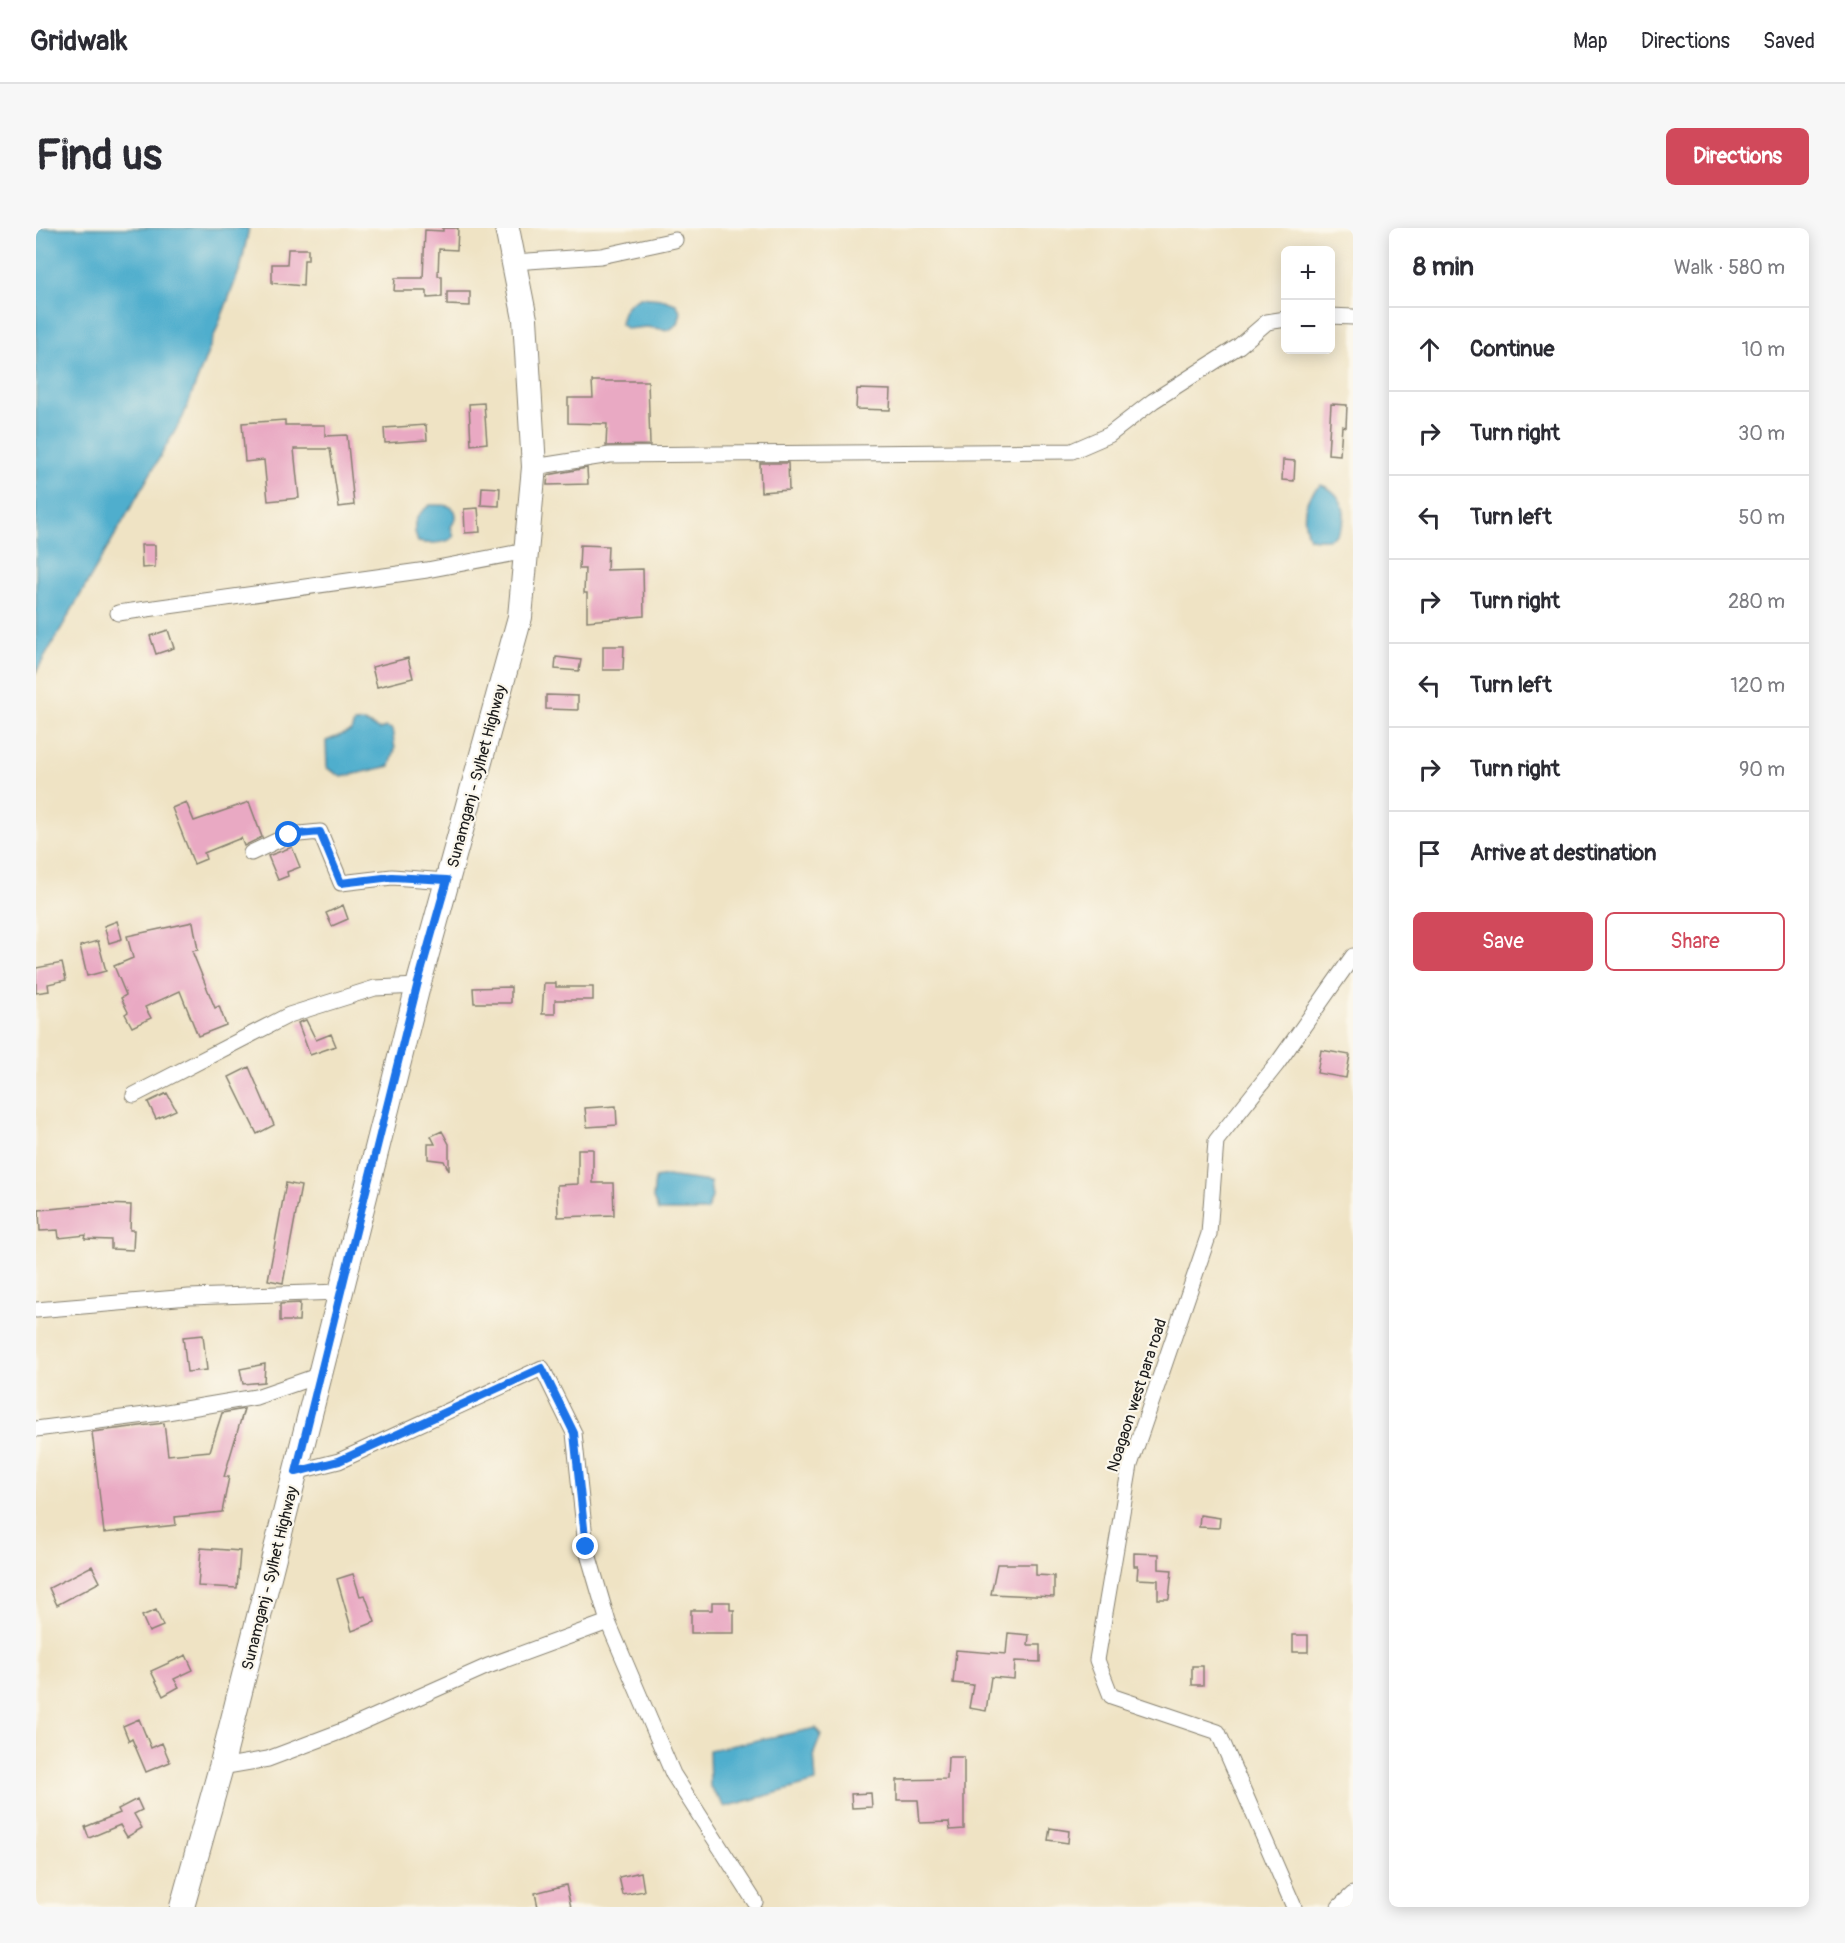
<!DOCTYPE html>
<html lang="en">
<head>
<meta charset="utf-8">
<style>
  :root { --surface:#fff; --page:#f7f7f7; --text:#2b2b33; --muted:#7c7c81; --line:#e1e1e2; --accent:#d1495b }
  body { margin:0; font-family:Pangolin,sans-serif; background:var(--page); color:var(--text) }
  .controls { position:absolute; right:18px; top:18px; display:grid; overflow:hidden; border-radius:9px; box-shadow:0 3px 15px #0003 }
  .controls button { width:54px; height:54px; display:grid; place-items:center; padding:0; border:0; border-bottom:2px solid var(--line); background:var(--surface); color:var(--text); font:30px sans-serif }
  .stop { position:absolute; width:18px; height:18px; margin:-14px; border:4px solid #1a73e8; border-radius:50%; background:#fff }
  .stop.end { background:#1a73e8; border-color:#fff; box-shadow:0 2px 6px #0008 }
  .list { margin:0; padding:0; list-style:none }
  h2 { display:flex; justify-content:space-between; align-items:center; height:78px; margin:0; padding:0 24px; font-size:26px }
  h2 small { font-size:20px; font-weight:400; color:var(--muted) }
  .list li { display:grid; grid-template-columns:39px 1fr auto; gap:18px; align-items:center; box-sizing:border-box; height:84px; padding:0 24px; border-top:2px solid var(--line) }
  .list b { display:block; font-size:22px; white-space:nowrap }
  .list em { font-size:20px; font-style:normal; color:var(--muted) }
  .actions { display:flex; gap:12px; padding:18px 24px }
  .actions a { flex:1; padding:14px 0; border:2px solid var(--accent); border-radius:9px; text-align:center; font-size:21px; color:var(--accent) }
  .actions .main { background:var(--accent); color:#fff }
  .icon { flex:none; width:33px; height:33px; fill:none; stroke:currentColor; stroke-width:2; stroke-linecap:round; stroke-linejoin:round }
  .map { position:relative; flex:none; width:1317px; height:1679px; overflow:hidden; border-radius:9px }
  header { display:flex; align-items:center; gap:36px; box-sizing:border-box; height:84px; padding:0 30px; background:var(--surface); border-bottom:2px solid var(--line) }
  header strong { font-size:28px }
  nav { display:flex; gap:33px; margin-inline-start:auto; font-size:21px }
  .intro { display:flex; align-items:center; justify-content:space-between; box-sizing:border-box; height:144px; padding:0 36px }
  h1 { margin:0; font-size:42px }
  .button { padding:15px 27px; border-radius:9px; background:var(--accent); color:#fff; font-size:21px; font-weight:700 }
  main { display:flex; gap:36px; padding:0 36px }
  aside { flex:1; background:var(--surface); border-radius:9px; box-shadow:0 3px 15px #0003 }
  .map>svg:first-child { display:block }
  .water { fill:#4faecd; stroke:#366574; stroke-width:1.5 }
  .building { fill:#e9a9c3 }
  .lines { fill:none; stroke-linecap:round; stroke-linejoin:round }
  .minor-casing { stroke:#868070; stroke-width:17 }
  .primary-casing { stroke:#868070; stroke-width:26 }
  .minor { stroke:#fff; stroke-width:15 }
  .primary { stroke:#fff; stroke-width:24 }
  .route { stroke:#1a73e8; stroke-width:8 }
  .labels { text-anchor:middle; stroke-width:4.5; stroke-linejoin:round; paint-order:stroke }
  .street-label { font-size:16px; fill:#1c1c1c; stroke:#fbf7ec }
</style>
</head>
<body>
<header>
<strong>Gridwalk</strong>
<nav><a>Map</a><a>Directions</a><a>Saved</a></nav>
</header>
<div class="intro"><h1>Find us</h1><a class="button">Directions</a></div>
<main>
<div class="map">
<svg width="1317" height="1679" viewBox="0 0 1317 1679">
  <rect width="100%" height="100%" fill="#fbf7ec"/>
  <filter id="ink" filterUnits="userSpaceOnUse"><feTurbulence type="fractalNoise" baseFrequency=".0167" numOctaves="2"/><feDisplacementMap in="SourceGraphic" scale="12" xChannelSelector="R" yChannelSelector="G"/><feConvolveMatrix kernelMatrix="1 2 1 2 8 2 1 2 1" color-interpolation-filters="sRGB"/></filter>
  <filter id="wash" filterUnits="userSpaceOnUse"><feTurbulence type="fractalNoise" baseFrequency=".008" numOctaves="4" result="noise"/><feDisplacementMap in="SourceGraphic" scale="24" xChannelSelector="R" yChannelSelector="G"/><feGaussianBlur stdDeviation="1.35" result="paint"/><feColorMatrix in="noise" values="0 0 0 0 0 0 0 0 0 0 0 0 0 0 0 0 0 1.4 0 .05"/><feComposite in="paint" operator="in"/></filter>
  <g filter="url(#wash)">
    <rect width="100%" height="100%" fill="#efe3c4"/>
    <!-- water -->
    <path class="water" d="M0,0H213L205,38L147,189L0,444Z
      M604,69L626,71L640,76L645,84L642,96L633,102L610,99L591,101L585,96C585,81 591,76 604,69Z
      M1285,257C1308,264 1317,294 1297,309C1291,313 1280,311 1273,310C1265,290 1267,269 1285,257Z
      M394,277C406,277 421,275 420,290L415,299L418,309C410,316 391,316 382,314C375,296 379,287 394,277Z
      M328,494L344,502L349,499L356,501L359,521L354,538L306,549L291,540L290,513L315,503L318,495Z
      M631,948L674,954L676,969L671,983H622L617,970L619,950Z
      M780,1500L785,1507L778,1525L780,1554L689,1579L674,1559L673,1522Z"/>
    <g id="blocks">
      <!-- building -->
      <path class="building" d="M407,0H422L421,22L403,21L402,48H406V69L391,70V63H358L359,50H387L389,2L407,3Z
        M252,21H272V32H268L267,58L236,55V36H251Z
        M411,64H434V78L411,77Z
        M556,153H612L614,217L570,218L571,196L532,195V170H557Z
        M821,161L855,162L854,182L820,181Z
        M448,175L451,215L435,217L433,176Z
        M1295,176L1311,177L1310,199L1306,198L1304,227L1292,226Z
        M249,192V197H289V208L311,207L318,277L303,279L294,221H258L263,270L232,273L228,232L209,234L206,195Z
        M390,197L391,212L349,215L348,200Z
        M1247,232L1259,233L1258,253L1246,252Z
        M724,235H752L753,262L725,264Z
        M551,240L552,256L511,257L512,247Z
        M446,259L464,260L463,278L445,277Z
        M442,280L444,304L429,305L428,281Z
        M105,317H119V339L106,340Z
        M544,317L572,318L571,342L607,341L608,388L551,393V365H548L549,341H543Z
        M132,402L138,420L120,426L114,408Z
        M567,418H588L587,442H567Z
        M520,429L545,432L543,443L519,441Z
        M372,430L377,450L341,459L336,439Z
        M510,467L542,468V482L510,481Z
        M150,574L158,593L213,574L226,609L208,618L205,610L168,625L170,631L158,636L136,580Z
        M256,619L264,639L251,644L252,648L242,652L232,628Z
        M307,677L312,691L296,698L290,685Z
        M81,693L86,711L73,715L68,698Z
        M157,694L162,722L156,723L179,780L183,778L190,797L162,808L144,763L109,779L115,790L96,799L89,786L92,784L85,770L90,767L78,738L97,730L91,708Z
        M62,713L70,743L51,748L44,718Z
        M26,735L30,752L12,756L13,763L0,765V740Z
        M508,755H520V759H557V772H519V786H506Z
        M475,759V775H438L437,760Z
        M270,792L280,812L295,806L300,818L274,827L262,795Z
        M1285,822L1314,827L1310,850L1281,845Z
        M213,839L238,897L221,906L193,849Z
        M131,865L140,882L120,891L112,874Z
        M580,878L581,897L551,899L549,880Z
        M406,903L413,916V943L408,933L392,931V916H399L395,908Z
        M542,921H557V955H577L578,987L522,989L521,957L542,956Z
        M250,955L265,958L247,1055L232,1052Z
        M67,976L95,977L94,1002H98L97,1022L75,1021V1012L49,1011L50,1007L23,1010L22,1002L4,1003L3,982Z
        M264,1075L263,1093H244V1076Z
        M167,1107L171,1142L151,1144L147,1109Z
        M229,1136L228,1154L207,1156L204,1141Z
        M208,1181L188,1249H193L186,1284L139,1289L140,1297L68,1305L56,1204L128,1195L132,1227L174,1223L186,1185Z
        M1164,1287L1184,1290L1183,1300L1163,1299Z
        M165,1320L204,1323L201,1360L162,1358Z
        M1098,1325L1123,1326V1341L1136,1342L1133,1371H1122V1352L1101,1351L1102,1338H1098Z
        M961,1336H1000V1347L1018,1348V1369L955,1366Z
        M56,1338L64,1354L21,1377L13,1360Z
        M317,1346L324,1368L329,1367L339,1394L316,1403L301,1351Z
        M676,1374H694V1382H698V1405H655V1382H676Z
        M120,1382L127,1398L113,1404L106,1388Z
        M972,1405L993,1407L992,1417H1004V1434L979,1433L978,1451L955,1449L950,1483L933,1480L937,1457L917,1455L920,1422L970,1426Z
        M1257,1407H1272V1424H1257Z
        M150,1427L157,1442L138,1451L143,1459L127,1468L115,1443Z
        M1156,1438H1167V1457H1156Z
        M103,1491L115,1520L126,1515L134,1534L110,1544L96,1511L93,1513L87,1498Z
        M912,1529H928V1601L914,1602L913,1594L884,1595L882,1572H861V1552L911,1551Z
        M835,1565L836,1579L816,1580L815,1566Z
        M101,1571L106,1582L98,1586L106,1600L91,1609L84,1597L53,1610L49,1599L84,1585L82,1581Z
        M1014,1600L1033,1603L1032,1615L1012,1612Z
        M605,1644L608,1663L587,1667L583,1649Z
        M530,1657L535,1679H502L499,1665Z"/>
    </g>
  </g>
  <g filter="url(#ink)">
    <use href="#blocks" fill-opacity="0" stroke="#868070" stroke-width="1.5"/>
    <g class="lines">
      <defs>
        <path id="minor" d="M478,34L565,28L639,12
          M1294,88L1317,89
          M498,239L574,227L1036,223L1073,207L1117,173L1203,118L1231,94L1250,91
          M82,385L391,342L490,323
          M215,625L253,607L284,604L305,655L356,649L411,653
          M98,867L253,787L339,760L382,758
          M0,1082L153,1069L305,1064
          M0,1201L125,1185L220,1169L284,1147
          M259,1244L303,1233L506,1140L538,1205L550,1319L572,1394
          M185,1539L232,1531L306,1503L452,1438L572,1394L637,1546L719,1674
          M1258,1679L1182,1504L1075,1468L1061,1432L1094,1237L1173,1006L1180,913L1241,836L1317,728
          M1303,1679L1317,1666"/>
        <path id="primary" d="M146,1679L185,1539L382,758L484,389L498,239L489,91L471,0"/>
      </defs>
      <!-- minor casing -->
      <use href="#minor" class="minor-casing"/>
      <!-- primary casing -->
      <use href="#primary" class="primary-casing"/>
      <!-- minor -->
      <use href="#minor" class="minor"/>
      <!-- primary -->
      <use href="#primary" class="primary"/>
    </g>
  </g>
  <g class="lines" filter="url(#ink)">
    <!-- route -->
    <path class="route" d="M253,607L284,604L305,655L356,649L411,652L381,758L260,1244L303,1233L506,1140L538,1205L550,1319"/>
  </g>
  <g class="labels">
    <!-- street labels -->
    <g class="street-label">
      <text transform="translate(440 548) rotate(-75)" y="6">Sunamganj - Sylhet Highway</text>
      <text transform="translate(1100 1167) rotate(-72)" y="6">Noagaon west para road</text>
      <text transform="translate(233 1350) rotate(-76)" y="6">Sunamganj - Sylhet Highway</text>
    </g>
  </g>
</svg>
<div class="controls">
<button>+</button>
<button>−</button>
</div>
<div class="stop" style="left:253px;top:607px"></div>
<div class="stop end" style="left:550px;top:1319px"></div>
</div>
<aside>
<h2>8 min<small>Walk · 580 m</small></h2>
<ul class="list">
<li><svg class="icon" aria-label="ahead" viewBox="0 0 24 24"><path d="M12 20V5M6 11l6-6 6 6"/></svg><div><b>Continue</b></div><em>10 m</em></li>
<li><svg class="icon" aria-label="right" viewBox="0 0 24 24"><path d="M7 20v-9h11M14 6l5 5-5 5"/></svg><div><b>Turn right</b></div><em>30 m</em></li>
<li><svg class="icon" aria-label="left" viewBox="0 0 24 24"><path d="M17 20v-9H6M10 6l-5 5 5 5"/></svg><div><b>Turn left</b></div><em>50 m</em></li>
<li><svg class="icon" aria-label="right" viewBox="0 0 24 24"><path d="M7 20v-9h11M14 6l5 5-5 5"/></svg><div><b>Turn right</b></div><em>280 m</em></li>
<li><svg class="icon" aria-label="left" viewBox="0 0 24 24"><path d="M17 20v-9H6M10 6l-5 5 5 5"/></svg><div><b>Turn left</b></div><em>120 m</em></li>
<li><svg class="icon" aria-label="right" viewBox="0 0 24 24"><path d="M7 20v-9h11M14 6l5 5-5 5"/></svg><div><b>Turn right</b></div><em>90 m</em></li>
<li><svg class="icon" aria-label="arrive" viewBox="0 0 24 24"><path d="M6 21V4h12l-3 4 3 4H6"/></svg><div><b>Arrive at destination</b></div></li>
</ul>
<div class="actions"><a class="main">Save</a><a>Share</a></div>
</aside>
</main>
</body>
</html>
